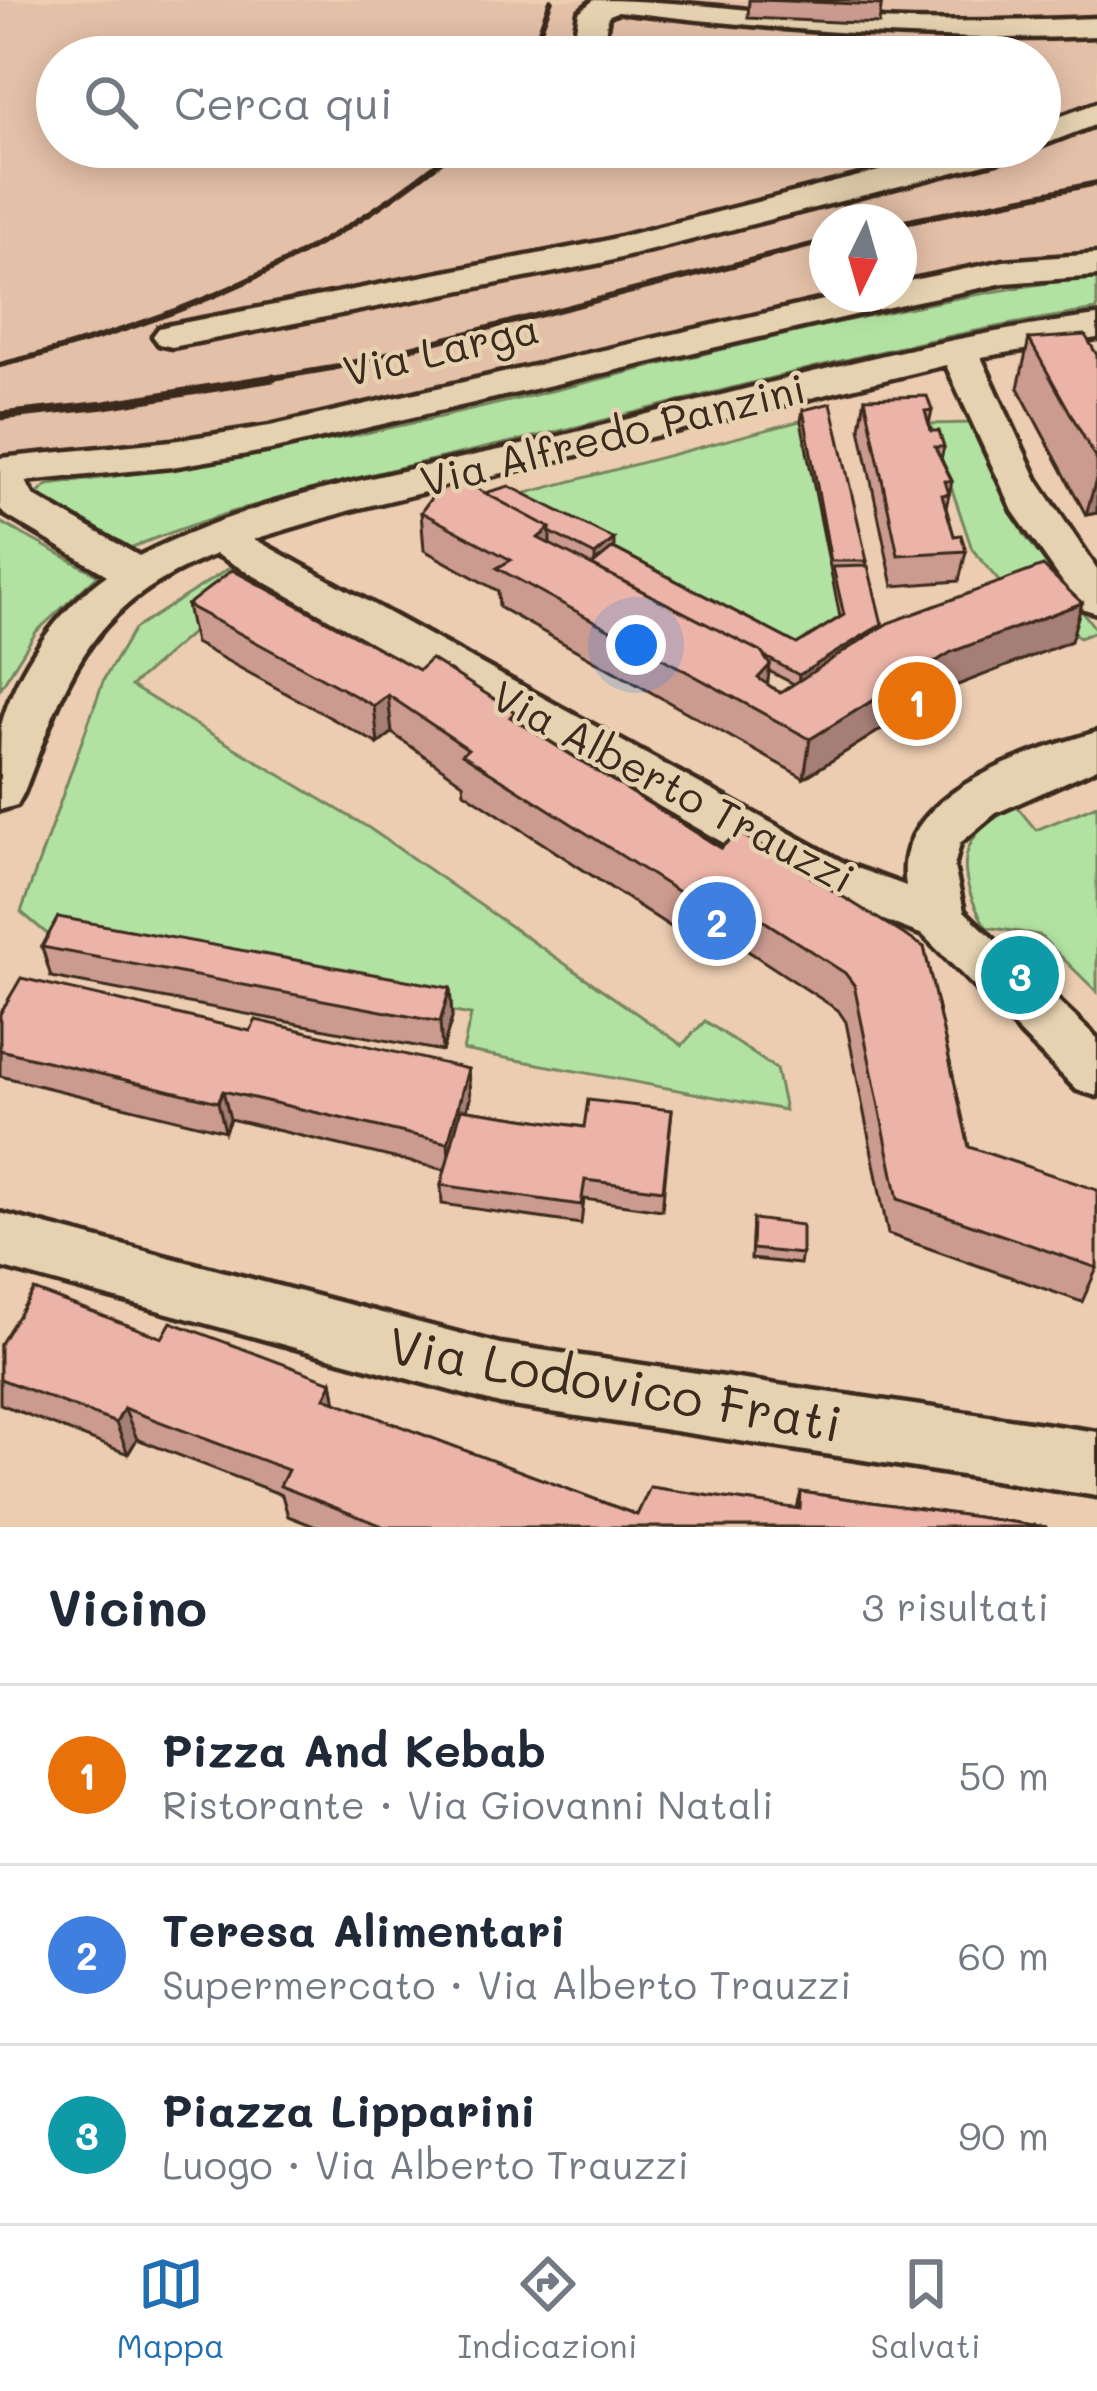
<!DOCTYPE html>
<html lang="it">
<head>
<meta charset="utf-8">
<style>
  :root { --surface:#fff; --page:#f2f2f3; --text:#1f2937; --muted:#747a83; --line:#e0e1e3; --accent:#1f6fb2 }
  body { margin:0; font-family:Mali,sans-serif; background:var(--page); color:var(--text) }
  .compass { position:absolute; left:809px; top:204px; width:108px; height:108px; border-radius:50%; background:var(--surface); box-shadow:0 6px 30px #0003; rotate:185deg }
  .you { position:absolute; left:636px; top:645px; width:42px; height:42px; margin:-30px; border:9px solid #fff; border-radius:50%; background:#1a73e8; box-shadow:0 0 0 18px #1a73e833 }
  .badge { display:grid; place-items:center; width:78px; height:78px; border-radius:50%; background:var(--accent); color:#fff; font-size:39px; font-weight:700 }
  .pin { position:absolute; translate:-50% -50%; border:6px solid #fff; box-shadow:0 3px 12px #0006 }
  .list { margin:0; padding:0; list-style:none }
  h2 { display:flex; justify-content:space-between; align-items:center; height:156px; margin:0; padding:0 48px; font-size:51px }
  h2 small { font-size:39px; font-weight:400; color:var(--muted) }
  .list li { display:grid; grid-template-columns:78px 1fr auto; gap:36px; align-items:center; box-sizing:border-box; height:180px; padding:0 48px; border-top:3px solid var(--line) }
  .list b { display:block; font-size:45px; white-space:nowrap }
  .list p { margin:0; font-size:39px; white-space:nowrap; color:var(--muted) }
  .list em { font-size:39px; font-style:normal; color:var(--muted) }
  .icon { flex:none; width:66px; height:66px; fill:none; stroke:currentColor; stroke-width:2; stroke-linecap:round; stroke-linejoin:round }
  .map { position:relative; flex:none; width:1097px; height:1527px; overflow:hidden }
  .search { position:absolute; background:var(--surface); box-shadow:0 6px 30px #0003; left:36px; right:36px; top:36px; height:132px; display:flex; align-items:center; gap:30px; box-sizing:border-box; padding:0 42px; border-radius:66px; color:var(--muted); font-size:45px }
  .sheet { height:696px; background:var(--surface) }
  nav { display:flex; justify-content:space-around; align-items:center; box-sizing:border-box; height:168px; border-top:3px solid var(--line); background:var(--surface); font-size:33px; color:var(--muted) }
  nav a { display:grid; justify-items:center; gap:6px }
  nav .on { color:var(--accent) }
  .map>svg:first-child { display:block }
  .built { fill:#e5c0a8; fill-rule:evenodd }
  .green { fill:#b2e2a2; stroke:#768660; stroke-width:3 }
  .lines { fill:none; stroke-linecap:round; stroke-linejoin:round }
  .minor-casing { stroke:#3b2a1e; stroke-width:9 }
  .minor { fill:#e6d2b0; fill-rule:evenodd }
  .rail-far1 { stroke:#3b2a1e; stroke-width:6 }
  .rail { stroke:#3b2a1e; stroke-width:9 }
  .wall { fill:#cb9b90; stroke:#3b2a1e; stroke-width:3; fill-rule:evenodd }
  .shaded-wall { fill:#a57e76; stroke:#3b2a1e; stroke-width:3 }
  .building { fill:#ecb4a8; stroke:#3b2a1e; stroke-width:3 }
  .labels { text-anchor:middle; stroke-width:9; stroke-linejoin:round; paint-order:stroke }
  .street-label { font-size:42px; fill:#3b2a1e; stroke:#e6d2b0 }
  .near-street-label { font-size:51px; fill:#3b2a1e; stroke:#e6d2b0 }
</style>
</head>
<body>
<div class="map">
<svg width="1097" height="1527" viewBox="0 0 1097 1527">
  <rect width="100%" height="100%" fill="#eccdb1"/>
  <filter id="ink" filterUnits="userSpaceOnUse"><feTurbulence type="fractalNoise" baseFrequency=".00833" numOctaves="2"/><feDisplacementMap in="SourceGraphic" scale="24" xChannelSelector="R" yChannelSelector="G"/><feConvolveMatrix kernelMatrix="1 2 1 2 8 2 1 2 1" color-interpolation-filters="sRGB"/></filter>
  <g filter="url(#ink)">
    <!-- built -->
    <path class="built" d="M0,0H1097V248L981,263L899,280V222H827V294H835L331,411L156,440L0,457ZM57,57H1040V147H57Z"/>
    <!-- green -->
    <path class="green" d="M1097,276V310C924,335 758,382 589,424C435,461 278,489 130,548L37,501V494L48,485C194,467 338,441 480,408C686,360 887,303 1097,276Z
      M830,413L866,577L798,686L592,576L595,566L477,506Z
      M972,423L1024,534L1097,631L1079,638L1040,597L1017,603L972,549L930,424Z
      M0,522L98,575L36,632L0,689Z
      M228,569L256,577L131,686L369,828L682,1045L705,1021L776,1069L785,1110L463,1050L471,1015L58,943L21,912L104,679L134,629Z
      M1097,805V992L1039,935L986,927C955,874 954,832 1017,807L1036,830Z"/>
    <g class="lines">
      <defs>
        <path id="minor" d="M594,0C667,0 736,9 808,16C904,24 1001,22 1097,18V36C933,43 780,30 618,11L608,16L604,41L608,57H578L574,41L579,12Z
          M1097,103V124L1040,146V124Z
          M973,147H1029L1024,154L601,263L172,347L159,344L153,336L159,328L172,325L600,242Z
          M1097,254V276L1004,283L898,305L270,450L172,467L25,481L34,496L139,556C267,491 414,471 552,438C733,394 913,340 1097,316V338L981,357L1037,480L1097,569V613L1081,608L1013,511L946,365L351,510L254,539L846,864L906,886C891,793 1027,753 1097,732V768L996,813L960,843L954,867L964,911L1097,1038V1096L1077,1090L923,935L810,892L216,554C87,605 69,673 24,792L17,805L0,810C0,784 0,751 1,726C17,667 58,610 107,575L4,514L0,508V458L172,441L270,426L850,294H899V283L1004,261Z
          M0,1213L500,1344L1097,1432V1496L500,1404L0,1267Z"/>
      </defs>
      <!-- minor casing -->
      <use href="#minor" class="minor-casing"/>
      <!-- minor -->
      <use href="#minor" class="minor"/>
      <!-- rail-far1 -->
      <path class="rail-far1" d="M530,57L551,0
        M899,223L1097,183
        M0,365C170,323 323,261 458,147
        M255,381L332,368L827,241"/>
      <!-- rail -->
      <path class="rail" d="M0,416L105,405L273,378"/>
    </g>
    <!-- wall -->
    <path class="wall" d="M749,0H882L879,24L748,18Z
      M724,43L752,50V57H724Z
      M1029,339L1097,355V513L1086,515L1018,388Z
      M865,398L932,410L929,424L931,431L944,447L941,459L952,481L946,508L954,536L966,551L959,581L893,586L860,428Z
      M803,410L867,561L866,566L882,627L1071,641L942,691L804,778L499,607L498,591L424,550L421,512L485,493L614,548L797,644L840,617L801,421ZM769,671L794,684L780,693L767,684Z
      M187,605L419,670L516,720L721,848L924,947L969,1147L1097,1268L1082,1302L888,1234L846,1022L838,1010L693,915L677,931L464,792L463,783L392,733L378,744L195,643Z
      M42,947L450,988L452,1018L442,1051L51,977Z
      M0,1014L250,1031L468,1069L470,1098L467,1110L584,1127L672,1110L662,1210L584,1199L581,1224L442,1204L441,1185L445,1170L230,1119L225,1131L0,1076Z
      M753,1219L802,1254L800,1264L751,1259Z
      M162,1338L332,1382L336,1402L637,1515L797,1508L801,1492L1047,1527H316L288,1516L282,1495L137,1439L128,1454L0,1404V1345Z"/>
    <!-- shaded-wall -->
    <path class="shaded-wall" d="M1097,476V513L1086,515Z
      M550,528V566L538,538Z
      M614,539V550L595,566V555Z
      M1082,603L1071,641L942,691L804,778L810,739L951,652Z
      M882,624L880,635L798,686L799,675Z
      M770,665L765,703L758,678Z
      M388,695L392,733L378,744L374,706Z
      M697,878L693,915L677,931L680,893Z
      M450,988L452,1018L442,1051L440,1022Z
      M468,1069L470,1098L450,1171L448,1143Z
      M223,1091L230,1119L225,1131L218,1102Z
      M332,1382L338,1413L325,1398Z
      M124,1408L137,1439L128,1454L116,1423Z"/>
    <!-- building -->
    <path class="building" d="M762,0H882L881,5Z
      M750,42L752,50L727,52L724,43Z
      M1085,335L1097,355V461L1029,339Z
      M927,396L932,410L925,411L931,431H939L944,447H935L952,481H945L949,494L942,495L954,536L961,535L966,551L898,555L865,398Z
      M831,403L867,561H831L803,410Z
      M461,480L550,528L538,538L761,652L770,665L758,678L780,693L888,623L1043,566L1082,603L951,652L810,739L497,568L511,560L421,512L434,494Z
      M509,486L614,539L595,555L550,532V528L485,493Z
      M613,548L797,644L844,615L833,567L868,566L882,624L799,675L764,656L761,652L592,565Z
      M232,570L419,670L431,659L515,712L510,717L721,848L738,832L924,947L969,1147L1097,1190V1268L898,1199L854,985L845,973L697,878L680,893L462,754L468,749L388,695L374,706L187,605Z
      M58,917L450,988L440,1022L42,947Z
      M21,978L250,1031L256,1020L468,1069L448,1143L223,1091L218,1102L0,1050V1014Z
      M588,1100L672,1110L663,1190L585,1180L581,1205L441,1185L461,1109L584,1127Z
      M753,1219L802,1225V1254L752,1249Z
      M34,1290L162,1338L171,1322L332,1382L325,1398L637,1515L650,1487L800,1509L801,1492L1047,1527H385L280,1486L288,1470L124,1408L116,1423L0,1379V1345Z"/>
  </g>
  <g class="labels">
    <!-- street labels -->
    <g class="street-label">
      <text transform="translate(441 350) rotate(-13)" y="15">Via Larga</text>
      <text transform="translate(613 435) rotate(-14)" y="15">Via Alfredo Panzini</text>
      <text transform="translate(673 787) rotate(28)" y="15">Via Alberto Trauzzi</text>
    </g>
    <!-- near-street labels -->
    <g class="near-street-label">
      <text transform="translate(615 1385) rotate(10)" y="18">Via Lodovico Frati</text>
    </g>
  </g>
</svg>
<svg class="compass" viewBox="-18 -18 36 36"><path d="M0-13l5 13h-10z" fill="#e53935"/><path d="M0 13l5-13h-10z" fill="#747a83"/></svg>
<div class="you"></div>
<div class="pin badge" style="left:917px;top:701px;background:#e8710a">1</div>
<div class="pin badge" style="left:717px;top:921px;background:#3f7fe0">2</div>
<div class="pin badge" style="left:1020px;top:975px;background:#0f9aa8">3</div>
<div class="search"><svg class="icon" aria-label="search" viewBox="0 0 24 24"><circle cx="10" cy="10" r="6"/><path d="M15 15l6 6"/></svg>Cerca qui</div>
</div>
<section class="sheet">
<h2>Vicino<small>3 risultati</small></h2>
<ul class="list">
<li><span class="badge" style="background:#e8710a">1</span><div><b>Pizza And Kebab</b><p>Ristorante · Via Giovanni Natali</p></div><em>50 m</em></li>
<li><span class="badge" style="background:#3f7fe0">2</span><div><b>Teresa Alimentari</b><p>Supermercato · Via Alberto Trauzzi</p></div><em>60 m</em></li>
<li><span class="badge" style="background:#0f9aa8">3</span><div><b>Piazza Lipparini</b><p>Luogo · Via Alberto Trauzzi</p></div><em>90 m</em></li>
</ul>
</section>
<nav>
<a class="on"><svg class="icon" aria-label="map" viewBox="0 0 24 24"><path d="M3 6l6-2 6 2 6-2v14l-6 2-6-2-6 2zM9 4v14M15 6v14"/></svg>Mappa</a>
<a><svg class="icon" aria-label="directions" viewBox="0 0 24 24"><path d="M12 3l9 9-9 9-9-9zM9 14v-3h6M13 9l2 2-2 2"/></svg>Indicazioni</a>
<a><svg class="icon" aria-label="saved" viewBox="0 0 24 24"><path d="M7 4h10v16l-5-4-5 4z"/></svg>Salvati</a>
</nav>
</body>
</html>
